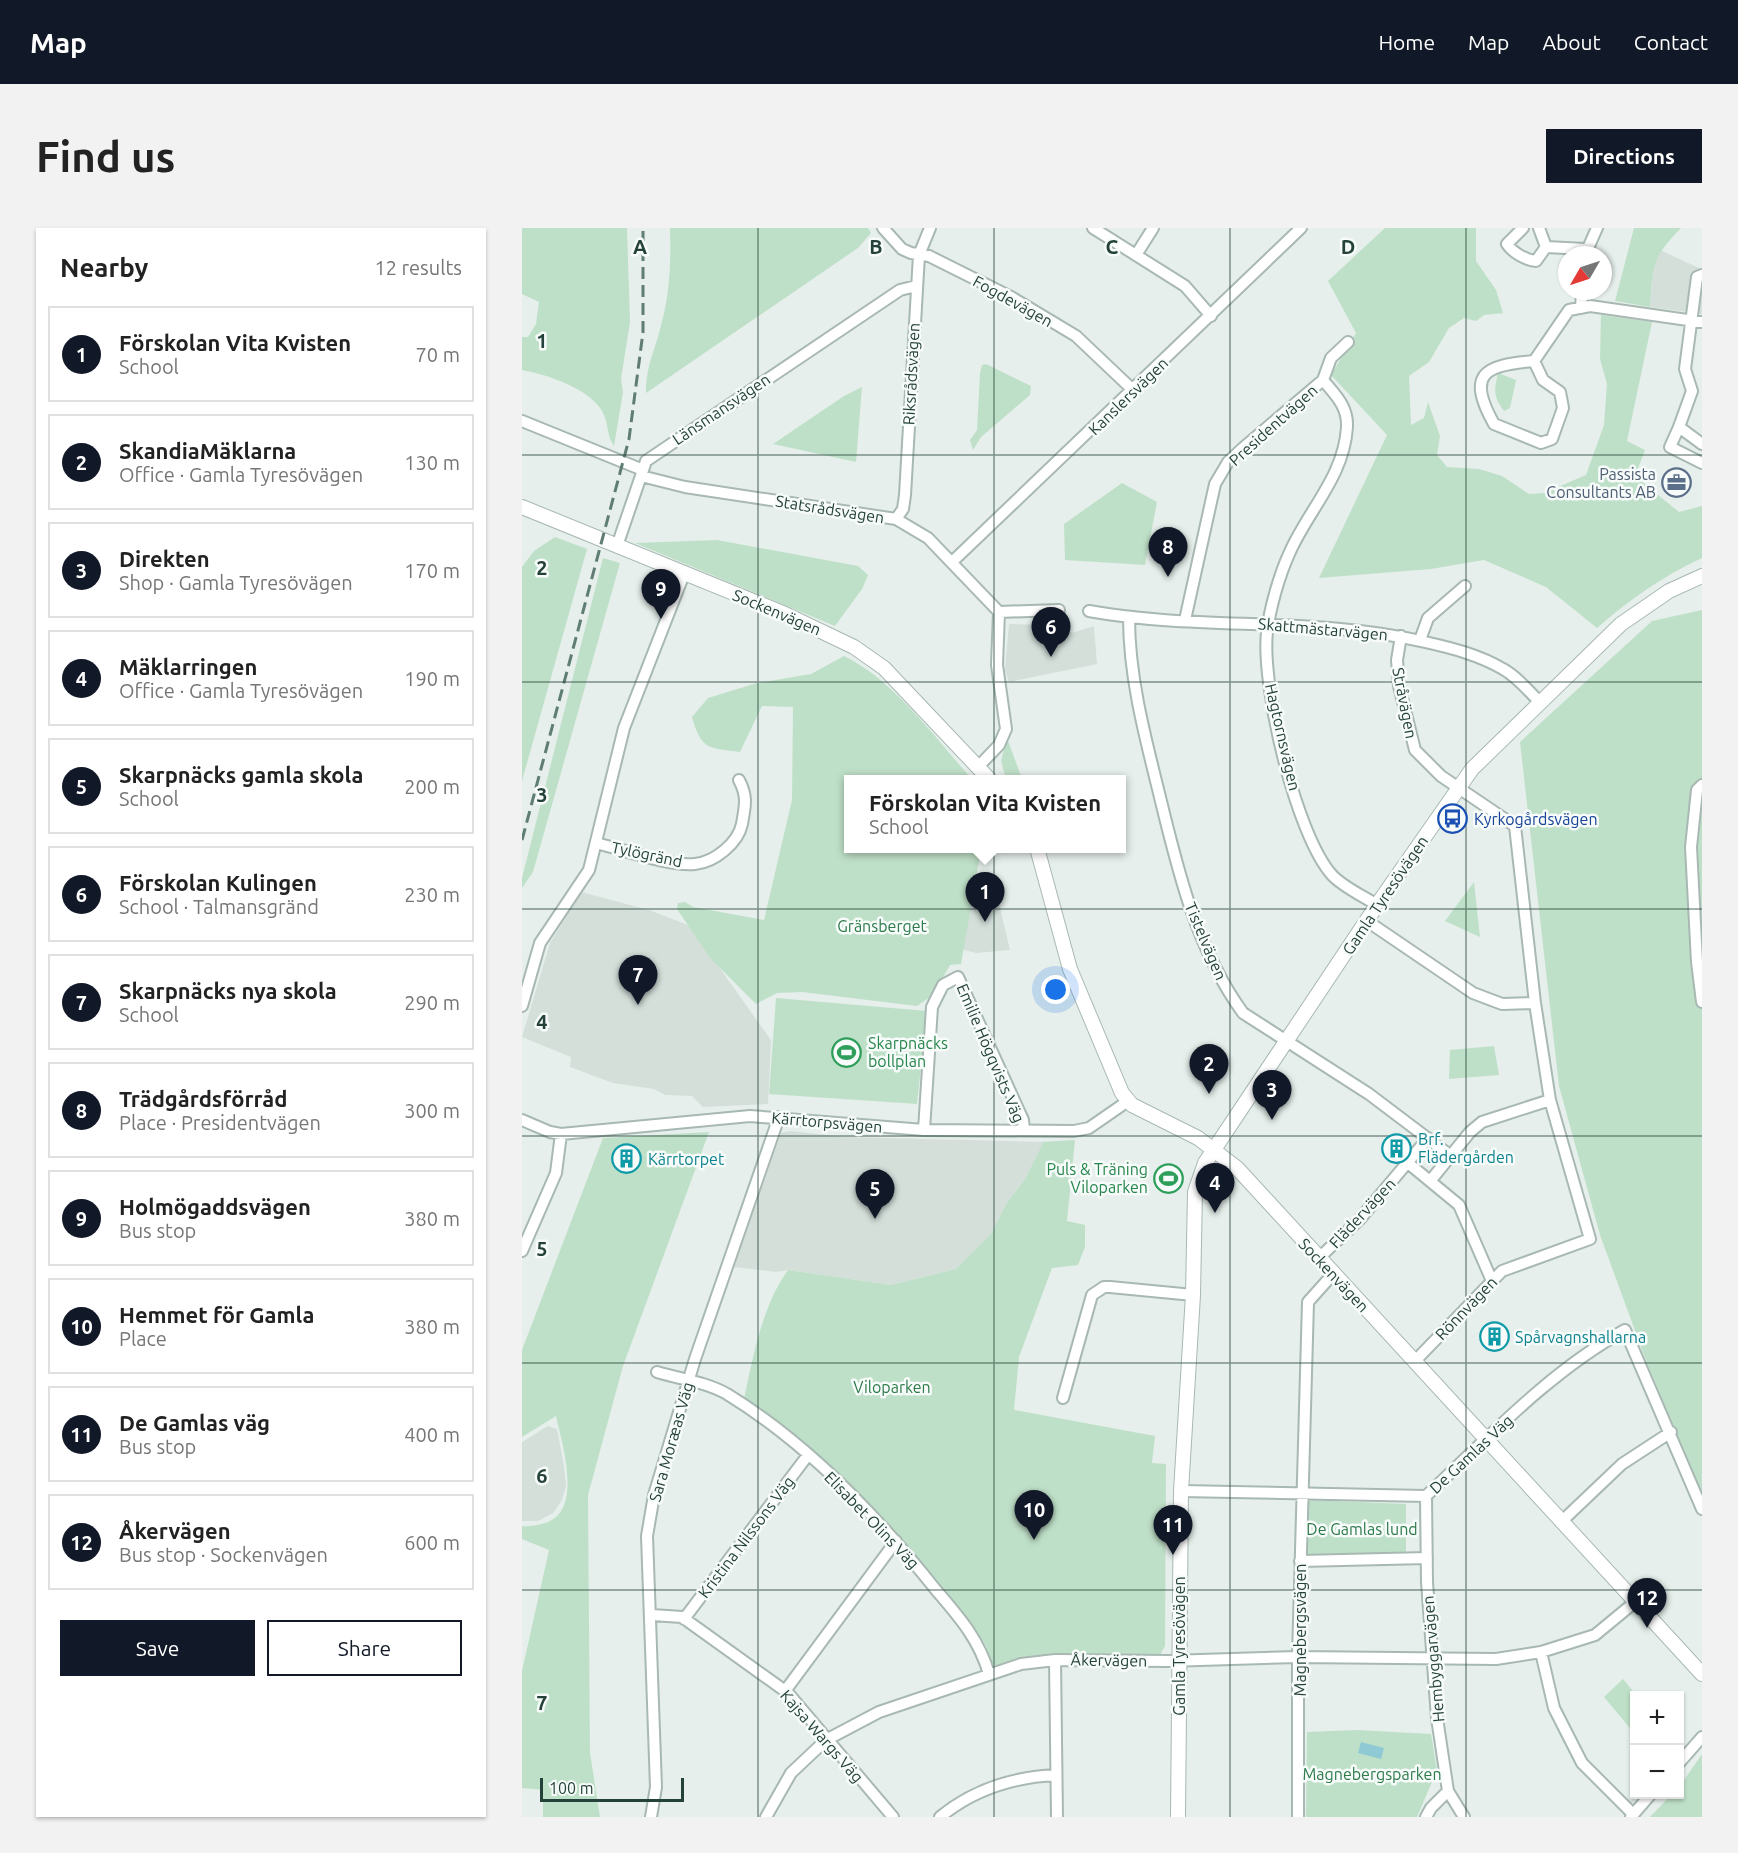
<!DOCTYPE html>
<html lang="en">
<head>
<meta charset="utf-8">
<style>
  :root { --surface:#fff; --page:#f2f2f2; --text:#222; --muted:#767676; --line:#e0e0e0; --accent:#111827 }
  body { margin:0; font-family:Ubuntu,sans-serif; background:var(--page); color:var(--text) }
  .controls { position:absolute; right:18px; bottom:18px; display:grid; overflow:hidden; border-radius:0px; box-shadow:0 2px 4px #0004 }
  .controls button { width:54px; height:54px; display:grid; place-items:center; padding:0; border:0; border-bottom:2px solid var(--line); background:var(--surface); color:var(--text); font:30px sans-serif }
  .compass { position:absolute; left:1036px; top:18px; width:54px; height:54px; border-radius:50%; background:var(--surface); box-shadow:0 2px 4px #0004; rotate:231deg }
  .scale { position:absolute; left:18px; bottom:15px; width:144px; box-sizing:border-box; padding-left:6px; border:3px solid #24423a; border-top:0; font-size:16px; line-height:21px; white-space:nowrap; color:#24423a; -webkit-text-stroke:4px #f7fbf9; paint-order:stroke }
  .you { position:absolute; left:534px; top:762px; width:21px; height:21px; margin:-15px; border:4px solid #fff; border-radius:50%; background:#1a73e8; box-shadow:0 0 0 9px #1a73e833 }
  .badge { display:grid; place-items:center; width:39px; height:39px; border-radius:50%; background:var(--accent); color:#fff; font-size:20px; font-weight:700 }
  .pin { position:absolute; translate:-50% -50px; filter:drop-shadow(0 2px 3px #0008) }
  .pin::after { content:''; position:absolute; top:32px; width:21px; height:18px; background:inherit; clip-path:polygon(0 0,100% 0,50% 100%) }
  .popup { position:absolute; left:322px; top:547px; width:282px; height:78px; box-sizing:border-box; display:grid; place-content:center; border-radius:0px; background:var(--surface); filter:drop-shadow(0 2px 4px #0005); font-size:20px; white-space:nowrap; color:var(--muted) }
  .popup b { font-size:22px; color:var(--text) }
  .popup::after { content:''; position:absolute; left:50%; top:100%; margin-left:-12px; border:12px solid transparent; border-top-color:var(--surface) }
  .list { margin:0; padding:0; list-style:none }
  h2 { display:flex; justify-content:space-between; align-items:center; height:78px; margin:0; padding:0 24px; font-size:26px }
  h2 small { font-size:20px; font-weight:400; color:var(--muted) }
  .list li { display:grid; grid-template-columns:39px 1fr auto; gap:18px; align-items:center; box-sizing:border-box; height:96px; margin:0 12px 12px; padding:0 12px; border:2px solid var(--line); border-radius:0px }
  .list b { display:block; font-size:22px; white-space:nowrap }
  .list p { margin:0; font-size:20px; white-space:nowrap; color:var(--muted) }
  .list em { font-size:20px; font-style:normal; color:var(--muted) }
  .actions { display:flex; gap:12px; padding:18px 24px }
  .actions a { flex:1; padding:14px 0; border:2px solid var(--accent); border-radius:0px; text-align:center; font-size:21px; color:var(--accent) }
  .actions .main { background:var(--accent); color:#fff }
  .map { position:relative; flex:none; width:1180px; height:1589px; overflow:hidden; border-radius:0px }
  header { display:flex; align-items:center; gap:36px; box-sizing:border-box; height:84px; padding:0 30px; background:var(--accent); color:#fff }
  header strong { font-size:28px }
  nav { display:flex; gap:33px; margin-inline-start:auto; font-size:21px }
  .intro { display:flex; align-items:center; justify-content:space-between; box-sizing:border-box; height:144px; padding:0 36px }
  h1 { margin:0; font-size:42px }
  .button { padding:15px 27px; border-radius:0px; background:var(--accent); color:#fff; font-size:21px; font-weight:700 }
  main { display:flex; gap:36px; padding:0 36px }
  aside { flex:1; background:var(--surface); border-radius:0px; box-shadow:0 2px 4px #0004 }
  .map>svg:first-child { display:block }
  .built { fill:#d4dfda }
  .green { fill:#bfe0c8 }
  .water { fill:#8ec9d4 }
  .lines { fill:none; stroke-linecap:round; stroke-linejoin:round }
  .minor-casing { stroke:#a8b8b2; stroke-width:14 }
  .tertiary-casing { stroke:#a8b8b2; stroke-width:16 }
  .minor { stroke:#fff; stroke-width:10 }
  .tertiary { stroke:#fff; stroke-width:14 }
  .rail { stroke:#5f7d75; stroke-width:3; stroke-dasharray:12 6; stroke-linecap:butt }
  .grid { fill:none; stroke:#24423a; stroke-width:1.5; stroke-opacity:0.55 }
  .labels { text-anchor:middle; stroke-width:5; stroke-linejoin:round; paint-order:stroke }
  .street-label { font-size:16px; fill:#24423a; stroke:#f7fbf9 }
  .service-label { font-size:16px; fill:#4e5e75; stroke:#f7fbf9; text-anchor:end }
  .transit-label { font-size:16px; fill:#164399; stroke:#f7fbf9; text-anchor:start }
  .park-label { font-size:16px; fill:#2d7a4b; stroke:#f7fbf9 }
  .leisure-label { font-size:16px; fill:#27864d; stroke:#f7fbf9; text-anchor:start }
  .culture-label { font-size:16px; fill:#0d838f; stroke:#f7fbf9; text-anchor:start }
  .grid-label { font-size:20px; text-anchor:middle; font-weight:bold; fill:#24423a; stroke:#f7fbf9; stroke-width:5; stroke-linejoin:round; paint-order:stroke }
</style>
</head>
<body>
<header>
<strong>Map</strong>
<nav><a>Home</a><a>Map</a><a>About</a><a>Contact</a></nav>
</header>
<div class="intro"><h1>Find us</h1><a class="button">Directions</a></div>
<main>
<aside>
<h2>Nearby<small>12 results</small></h2>
<ul class="list">
<li><span class="badge">1</span><div><b>Förskolan Vita Kvisten</b><p>School</p></div><em>70 m</em></li>
<li><span class="badge">2</span><div><b>SkandiaMäklarna</b><p>Office · Gamla Tyresövägen</p></div><em>130 m</em></li>
<li><span class="badge">3</span><div><b>Direkten</b><p>Shop · Gamla Tyresövägen</p></div><em>170 m</em></li>
<li><span class="badge">4</span><div><b>Mäklarringen</b><p>Office · Gamla Tyresövägen</p></div><em>190 m</em></li>
<li><span class="badge">5</span><div><b>Skarpnäcks gamla skola</b><p>School</p></div><em>200 m</em></li>
<li><span class="badge">6</span><div><b>Förskolan Kulingen</b><p>School · Talmansgränd</p></div><em>230 m</em></li>
<li><span class="badge">7</span><div><b>Skarpnäcks nya skola</b><p>School</p></div><em>290 m</em></li>
<li><span class="badge">8</span><div><b>Trädgårdsförråd</b><p>Place · Presidentvägen</p></div><em>300 m</em></li>
<li><span class="badge">9</span><div><b>Holmögaddsvägen</b><p>Bus stop</p></div><em>380 m</em></li>
<li><span class="badge">10</span><div><b>Hemmet för Gamla</b><p>Place</p></div><em>380 m</em></li>
<li><span class="badge">11</span><div><b>De Gamlas väg</b><p>Bus stop</p></div><em>400 m</em></li>
<li><span class="badge">12</span><div><b>Åkervägen</b><p>Bus stop · Sockenvägen</p></div><em>600 m</em></li>
</ul>
<div class="actions"><a class="main">Save</a><a>Share</a></div>
</aside>
<div class="map">
<svg width="1180" height="1589" viewBox="0 0 1180 1589">
  <rect width="100%" height="100%" fill="#e6efeb"/>
  <!-- built -->
  <path class="built" d="M1138,22L1177,40L1180,46V86L1128,79L1131,36Z
    M487,396L538,397L550,405L572,398L575,436L487,454L483,442Z
    M59,664L127,682L166,697L172,704L249,812L246,876L181,879L170,868L143,867L132,861L91,855L48,839L49,829L0,809L28,715Z
    M450,666L475,667L488,722L454,725L439,721Z
    M268,903L323,909L522,914L503,951L484,976L469,1006L446,1030L434,1041L369,1057L266,1042L254,1044L212,1039L259,905Z
    M26,1198L35,1201L42,1238L44,1258L40,1272L31,1285L16,1293H0V1214Z"/>
  <!-- green -->
  <path class="green" d="M0,0H105L108,94L99,151L101,164L92,218C84,207 87,194 80,183C68,161 24,146 0,142V109H6L14,96L17,74L0,66Z
    M148,0H346L349,5L336,20L124,165C124,136 133,124 139,97C148,66 149,32 148,0Z
    M863,0H954V33L974,62L981,85L962,87L954,93L942,90L927,100L907,134L887,148L889,197L902,190L906,174L918,208L915,227L925,239L957,241L980,248L1007,266L1022,265L1064,247L1082,197L1085,156L1078,131L1079,87L1130,94L1105,213L1123,222L1113,248L1157,284L1180,278V330C1141,348 1107,372 1075,400L1024,359L962,332L909,341L797,350L865,207L809,147L834,105L806,53Z
    M1112,0H1159C1129,31 1131,37 1128,79L1093,73Z
    M464,136L509,158L508,167L459,209L451,222L448,212L455,202L458,145L460,137Z
    M976,145L994,152L988,180L982,183C971,169 972,162 976,145Z
    M340,159L334,234L251,216L322,168Z
    M600,255L635,274L623,337L543,332L542,296Z
    M33,309L65,321L0,553V339L12,323Z
    M195,312L336,338L346,347L340,361L313,398L113,315Z
    M81,330L98,335L11,644L0,660V650Z
    M1180,382V1267L1123,1130L1078,1007L1037,858L998,514L1130,393Z
    M322,428C372,452 414,511 450,551L326,552V620L459,621L439,736L428,737L411,767L395,778L280,764L255,765L234,776L188,730L155,681L156,675L163,674L171,679L242,692L270,572L271,479L240,478L218,524C187,520 179,522 170,489L186,470L235,455L289,446Z
    M485,510L500,551H484L479,533Z
    M952,654L958,709L923,693Z
    M254,770L405,783L395,876L247,866Z
    M972,818L977,847L927,851L928,822Z
    M187,904L101,1138L66,1267L68,1525L78,1589H21V1562L0,1560V1443L27,1322L0,1311V1298C9,1299 15,1297 23,1295C62,1283 40,1216 34,1188L0,1209V1122L81,910Z
    M553,912L545,993L563,997V1019L556,1037L530,1040L497,1129L492,1182L633,1208L630,1235L644,1236L643,1418L638,1427L631,1429L475,1439L469,1434L464,1418L448,1394L377,1311L222,1171C231,1129 240,1078 266,1042L369,1057L434,1041L469,1006L484,976L503,951L521,915L518,914Z
    M786,1272L884,1276V1329L785,1328Z
    M1101,1451L1114,1467L1112,1505L1082,1469Z
    M835,1502L909,1506L915,1542L895,1589H784L785,1504Z
    M1180,1526V1589H1128L1149,1567L1158,1566V1558Z"/>
  <!-- water -->
  <path class="water" d="M839,1514L862,1520L859,1531L836,1525Z"/>
  <g class="lines">
    <defs>
      <path id="minor" d="M361,0L380,21L389,25L407,28L489,69L554,108L612,163
        M571,0L663,58L689,88
        M1001,0L985,16C991,25 1004,32 1014,33L1024,19
        M1017,0L1024,19L1063,21
        M614,27L631,0
        M1063,27L1075,0
        M1180,47L1175,49L1163,141L1170,163L1157,199L1180,216
        M1059,80L1060,63
        M1012,133C962,137 944,146 972,196L1019,215L1030,211L1041,180L1038,164L1021,152L1012,133L1047,82L1068,78L1180,94
        M801,152C813,167 826,178 825,199C822,249 786,282 767,326C757,348 748,380 745,404C739,458 774,607 810,647C821,659 841,668 855,677
        M0,193L121,242L124,233L378,62L394,58
        M1157,199L1148,219L1180,235
        M119,248L163,259L374,291L406,310L477,384L475,437L484,501L477,517L456,539
        M374,291L381,281L383,267L397,27L408,0
        M95,318L121,242
        M430,334L779,0
        M567,383C678,403 793,388 903,414C930,420 957,427 981,441C996,449 1006,463 1018,474
        M477,384L537,382
        M607,390C607,447 622,505 636,561C655,639 673,719 721,785L847,866L929,928
        M663,392L693,256L706,234L721,220L801,152L809,130L826,114
        M879,408L875,432L877,458L893,522L919,548L993,598L1013,775L1028,872L1068,1011L980,1043L893,1133
        M898,412L906,390L943,358
        M1180,557L1175,562L1169,619L1175,734L1180,774
        M74,615C99,621 149,639 173,636C193,634 216,615 220,596C223,578 226,569 217,552
        M845,693L951,765L980,776L1013,775
        M0,778L18,715L67,642L102,500L162,346
        M0,892L28,904L39,906L228,888L402,902L552,903L567,900L606,873
        M402,902L410,779L421,757L436,749L501,892L502,902
        M886,935L937,977L970,1053
        M909,952L948,904L960,894L1028,872
        M0,1023L34,945L39,906
        M797,1030L838,991L906,910
        M135,1144C158,1151 184,1154 205,1166C285,1215 356,1289 414,1362C437,1389 457,1411 467,1446
        M541,1170L570,1067L582,1059H588L671,1067
        M659,1263L904,1268C966,1210 1027,1144 1103,1102L1180,1281
        M904,1268L905,1354L915,1490L926,1563L942,1589
        M1039,1294L1100,1236L1149,1204
        M778,1333L905,1330
        M130,1387L160,1389L266,1465L371,1589
        M162,1391L286,1227
        M1019,1424L1032,1480L1060,1535L1111,1586
        M533,1432L535,1589
        M263,1463L374,1313
        M1158,1534L1180,1509
        M129,1589L134,1559L125,1308L132,1267L173,1131L257,889
        M244,1589L269,1545L304,1512L357,1484L499,1436L533,1432L646,1433L776,1429L974,1431L1019,1424L1073,1407L1113,1374
        M418,1589C451,1562 491,1549 534,1547
        M776,1589V1429L786,1074L811,1046
        M904,1589L909,1580L926,1563
        M1109,1589L1129,1566"/>
      <path id="tertiary" d="M0,279L263,386L332,419L362,440L468,552
        M515,620L548,741L600,865L610,877L676,910L715,940L1180,1446
        M656,1589L659,1263L671,1067L673,964L683,935L855,677L950,541L1099,396L1147,363L1180,348"/>
    </defs>
    <!-- minor casing -->
    <use href="#minor" class="minor-casing"/>
    <!-- tertiary casing -->
    <use href="#tertiary" class="tertiary-casing"/>
    <!-- minor -->
    <use href="#minor" class="minor"/>
    <!-- tertiary -->
    <use href="#tertiary" class="tertiary"/>
    <!-- rail -->
    <path class="rail" d="M0,612L107,211L121,104V0"/>
  </g>
  <!-- grid -->
  <path class="grid" d="M236,0V1589M472,0V1589M708,0V1589M944,0V1589M0,227H1180M0,454H1180M0,681H1180M0,908H1180M0,1135H1180M0,1362H1180"/>
  <!-- icons -->
  <defs>
    <symbol id="office-ring" viewBox="-11 -11 22 22"><circle r="9.5" fill="#f7fbf9" stroke="#5c6f8a" stroke-width="1.5"/><path d="M-6-3h4V-5.5h4V-3h4V5H-6ZM-1-4.5V-3h2v-1.5ZM-6 0V1H6V0Z" fill="#5c6f8a"/></symbol>
    <symbol id="bus-ring" viewBox="-11 -11 22 22"><circle r="9.5" fill="#f7fbf9" stroke="#1a4fb4" stroke-width="1.5"/><path d="M-5-6H5V4H4V6H2V4H-2V6H-4V4H-5ZM-3.5-4V0h7V-4ZM-3.5 1.2v1.5H-2V1.2ZM2 1.2v1.5H3.5V1.2Z" fill="#1a4fb4"/></symbol>
    <symbol id="stadium-ring" viewBox="-11 -11 22 22"><circle r="9.5" fill="#f7fbf9" stroke="#2e9e5b" stroke-width="1.5"/><path d="M0-5a6.5 5 0 1 0 0 10a6.5 5 0 1 0 0-10ZM-3.5-1.8h7v3.6h-7Z" fill="#2e9e5b"/></symbol>
    <symbol id="building-ring" viewBox="-11 -11 22 22"><circle r="9.5" fill="#f7fbf9" stroke="#0f9aa8" stroke-width="1.5"/><path d="M-4-6H4V6H1V3H-1V6H-4ZM-2.5-4.3h1.7v1.8h-1.7ZM.8-4.3h1.7v1.8H.8ZM-2.5-1h1.7V.8h-1.7ZM.8-1h1.7V.8H.8Z" fill="#0f9aa8"/></symbol>
  </defs>
  <g fill-rule="evenodd">
    <use href="#office-ring" x="1138" y="238" width="33" height="33"/>
    <use href="#bus-ring" x="914" y="574" width="33" height="33"/>
    <use href="#stadium-ring" x="308" y="808" width="33" height="33"/>
    <use href="#building-ring" x="858" y="904" width="33" height="33"/>
    <use href="#building-ring" x="88" y="914" width="33" height="33"/>
    <use href="#stadium-ring" x="630" y="934" width="33" height="33"/>
    <use href="#building-ring" x="956" y="1092" width="33" height="33"/>
  </g>
  <g class="labels">
    <!-- street labels -->
    <g class="street-label">
      <text transform="translate(491 73) rotate(29)" y="6">Fogdevägen</text>
      <text transform="translate(389 146) rotate(-87)" y="6">Riksrådsvägen</text>
      <text transform="translate(606 168) rotate(-44)" y="6">Kanslersvägen</text>
      <text transform="translate(199 181) rotate(-34)" y="6">Länsmansvägen</text>
      <text transform="translate(751 197) rotate(-42)" y="6">Presidentvägen</text>
      <text transform="translate(308 281) rotate(9)" y="6">Statsrådsvägen</text>
      <text transform="translate(255 384) rotate(23)" y="6">Sockenvägen</text>
      <text transform="translate(801 401) rotate(5)" y="6">Skattmästarvägen</text>
      <text transform="translate(883 475) rotate(79)" y="6">Stråvägen</text>
      <text transform="translate(761 509) rotate(77)" y="6">Hagtornsvägen</text>
      <text transform="translate(125 626) rotate(12)" y="6">Tylögränd</text>
      <text transform="translate(863 667) rotate(-56)" y="6">Gamla Tyresövägen</text>
      <text transform="translate(684 713) rotate(67)" y="6">Tistelvägen</text>
      <text transform="translate(469 825) rotate(67)" y="6">Emilie Högqvists Väg</text>
      <text transform="translate(305 894) rotate(5)" y="6">Kärrtorpsvägen</text>
      <text transform="translate(840 985) rotate(-47)" y="6">Flädervägen</text>
      <text transform="translate(812 1047) rotate(47)" y="6">Sockenvägen</text>
      <text transform="translate(944 1080) rotate(-46)" y="6">Rönnvägen</text>
      <text transform="translate(149 1214) rotate(-74)" y="6">Sara Moræas Väg</text>
      <text transform="translate(949 1226) rotate(-43)" y="6">De Gamlas Väg</text>
      <text transform="translate(350 1292) rotate(46)" y="6">Elisabet Olins Väg</text>
      <text transform="translate(224 1309) rotate(-53)" y="6">Kristina Nilssons Väg</text>
      <text transform="translate(778 1402) rotate(-90)" y="6">Magnebergsvägen</text>
      <text transform="translate(657 1418) rotate(-90)" y="6">Gamla Tyresövägen</text>
      <text transform="translate(911 1431) rotate(-95)" y="6">Hembyggarvägen</text>
      <text transform="translate(587 1432) rotate(1)" y="6">Åkervägen</text>
      <text transform="translate(300 1508) rotate(49)" y="6">Kajsa Wargs Väg</text>
    </g>
    <!-- service labels -->
    <g class="service-label">
      <text x="1134" y="252">Passista<tspan x="1134" dy="18">Consultants AB</tspan></text>
    </g>
    <!-- transit labels -->
    <g class="transit-label">
      <text x="952" y="597">Kyrkogårdsvägen</text>
    </g>
    <!-- park labels -->
    <g class="park-label">
      <text x="360" y="704">Gränsberget</text>
      <text x="370" y="1165">Viloparken</text>
      <text x="840" y="1307">De Gamlas lund</text>
      <text x="850" y="1552">Magnebergsparken</text>
    </g>
    <!-- leisure labels -->
    <g class="leisure-label">
      <text x="346" y="821">Skarpnäcks<tspan x="346" dy="18">bollplan</tspan></text>
      <text x="626" y="947" text-anchor="end">Puls &amp; Träning<tspan x="626" dy="18">Viloparken</tspan></text>
    </g>
    <!-- culture labels -->
    <g class="culture-label">
      <text x="896" y="917">Brf.<tspan x="896" dy="18">Flädergården</tspan></text>
      <text x="126" y="937">Kärrtorpet</text>
      <text x="993" y="1115">Spårvagnshallarna</text>
    </g>
  </g>
  <g class="grid-label">
    <text x="118" y="26">A</text>
    <text x="354" y="26">B</text>
    <text x="590" y="26">C</text>
    <text x="826" y="26">D</text>
    <text x="20" y="120">1</text>
    <text x="20" y="347">2</text>
    <text x="20" y="574">3</text>
    <text x="20" y="801">4</text>
    <text x="20" y="1028">5</text>
    <text x="20" y="1255">6</text>
    <text x="20" y="1482">7</text>
  </g>
</svg>
<div class="controls">
<button>+</button>
<button>−</button>
</div>
<svg class="compass" viewBox="-18 -18 36 36"><path d="M0-13l5 13h-10z" fill="#e53935"/><path d="M0 13l5-13h-10z" fill="#767676"/></svg>
<div class="scale">100 m</div>
<div class="you"></div>
<div class="pin badge" style="left:463px;top:694px">1</div>
<div class="popup"><b>Förskolan Vita Kvisten</b>School</div>
<div class="pin badge" style="left:687px;top:866px">2</div>
<div class="pin badge" style="left:750px;top:892px">3</div>
<div class="pin badge" style="left:693px;top:985px">4</div>
<div class="pin badge" style="left:353px;top:991px">5</div>
<div class="pin badge" style="left:529px;top:429px">6</div>
<div class="pin badge" style="left:116px;top:777px">7</div>
<div class="pin badge" style="left:646px;top:349px">8</div>
<div class="pin badge" style="left:139px;top:391px">9</div>
<div class="pin badge" style="left:512px;top:1312px">10</div>
<div class="pin badge" style="left:651px;top:1327px">11</div>
<div class="pin badge" style="left:1125px;top:1400px">12</div>
</div>
</main>
</body>
</html>
